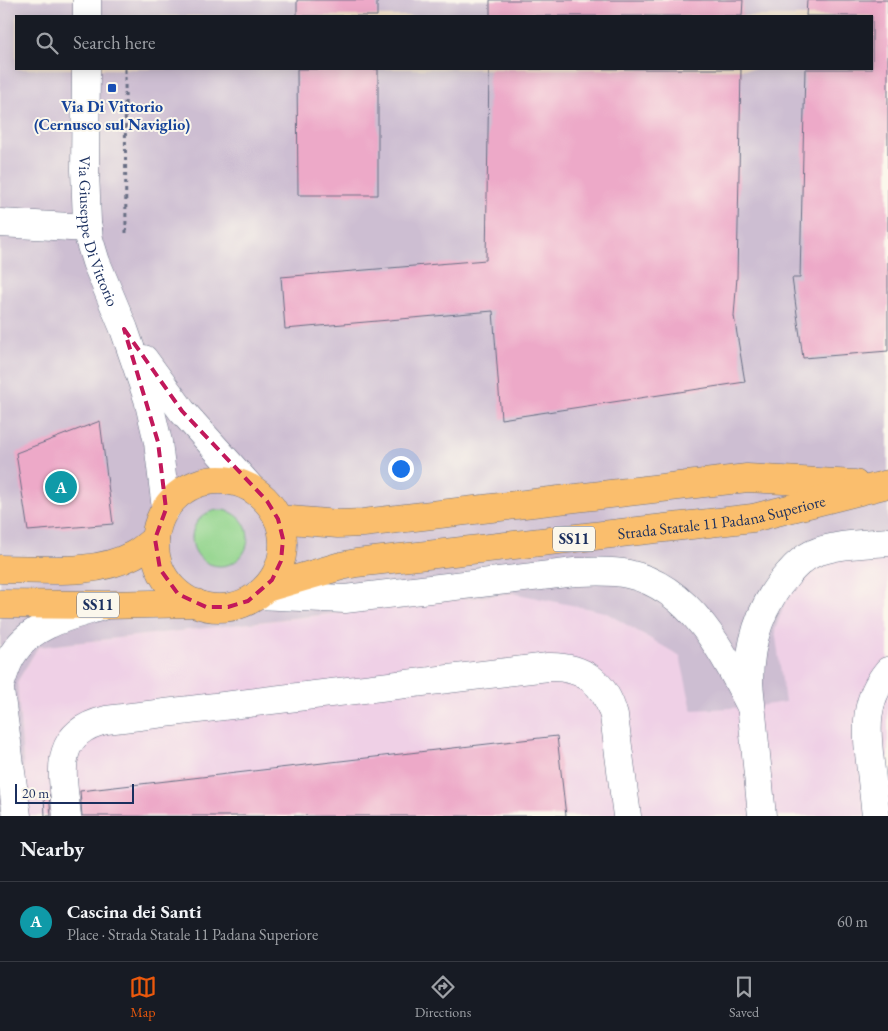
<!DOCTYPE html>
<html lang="en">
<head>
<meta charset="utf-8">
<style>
  :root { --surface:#171b24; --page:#20242c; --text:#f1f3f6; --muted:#9ea1a6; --line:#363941; --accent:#ea580c }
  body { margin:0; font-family:"EB Garamond",serif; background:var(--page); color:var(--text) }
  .scale { position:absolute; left:15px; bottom:12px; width:119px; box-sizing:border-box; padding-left:5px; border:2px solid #1b2f5e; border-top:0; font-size:14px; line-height:18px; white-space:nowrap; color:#1b2f5e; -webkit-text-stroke:4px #fbf7ec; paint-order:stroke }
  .you { position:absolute; left:400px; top:468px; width:18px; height:18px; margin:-12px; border:4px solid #fff; border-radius:50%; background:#1a73e8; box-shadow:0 0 0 8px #1a73e833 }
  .badge { display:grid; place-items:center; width:32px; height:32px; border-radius:50%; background:var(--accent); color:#fff; font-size:16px; font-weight:700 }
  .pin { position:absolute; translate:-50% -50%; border:2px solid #fff; box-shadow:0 1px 5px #0006 }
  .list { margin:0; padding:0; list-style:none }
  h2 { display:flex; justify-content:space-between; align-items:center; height:65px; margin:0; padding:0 20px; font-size:21px }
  h2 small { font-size:16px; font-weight:400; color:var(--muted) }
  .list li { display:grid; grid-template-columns:32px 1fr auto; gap:15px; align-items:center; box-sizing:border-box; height:80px; padding:0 20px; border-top:1px solid var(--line) }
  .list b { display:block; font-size:19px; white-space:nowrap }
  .list p { margin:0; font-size:16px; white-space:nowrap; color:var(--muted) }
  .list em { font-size:16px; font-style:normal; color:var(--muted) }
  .icon { flex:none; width:28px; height:28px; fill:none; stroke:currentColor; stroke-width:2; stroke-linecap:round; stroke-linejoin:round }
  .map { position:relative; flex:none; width:888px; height:816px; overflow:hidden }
  .search { position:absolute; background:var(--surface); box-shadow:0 2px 12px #0003; left:15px; right:15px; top:15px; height:55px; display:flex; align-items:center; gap:12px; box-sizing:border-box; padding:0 18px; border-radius:0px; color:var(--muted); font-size:19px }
  .sheet { height:145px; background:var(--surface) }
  nav { display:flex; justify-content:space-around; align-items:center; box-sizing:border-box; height:70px; border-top:1px solid var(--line); background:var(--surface); font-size:14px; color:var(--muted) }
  nav a { display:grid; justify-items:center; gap:2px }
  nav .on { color:var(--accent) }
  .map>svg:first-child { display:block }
  .built { fill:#efd0e6 }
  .industrial { fill:#cdbed2; fill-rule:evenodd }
  .green { fill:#92d48c; stroke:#568275 }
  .building { fill:#eda9c8 }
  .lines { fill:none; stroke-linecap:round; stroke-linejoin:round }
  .minor-casing { stroke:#686e84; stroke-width:29 }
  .major-casing { stroke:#686e84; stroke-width:29 }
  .path { stroke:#686e84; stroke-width:3; stroke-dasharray:4 4; stroke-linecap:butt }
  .minor { stroke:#fff; stroke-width:28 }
  .major { stroke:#fabe6d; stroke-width:28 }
  .marked { fill:none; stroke:#c2185b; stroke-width:4; stroke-dasharray:10 6; stroke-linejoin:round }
  .transit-dot { fill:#1a4fb4; stroke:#fbf7ec; stroke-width:2 }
  .labels { text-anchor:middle; stroke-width:4; stroke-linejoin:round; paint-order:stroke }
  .shield { fill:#fbf7ec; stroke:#5e6b89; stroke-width:1 }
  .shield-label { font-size:15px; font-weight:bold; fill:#1b2f5e }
  .transit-label { font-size:16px; font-weight:bold; fill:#164399; stroke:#fbf7ec }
  .street-label { font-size:16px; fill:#1b2f5e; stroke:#fbf7ec }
</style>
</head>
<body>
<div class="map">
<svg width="888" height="816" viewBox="0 0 888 816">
  <rect width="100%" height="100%" fill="#fbf7ec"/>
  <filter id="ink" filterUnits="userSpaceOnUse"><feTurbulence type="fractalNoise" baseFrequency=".02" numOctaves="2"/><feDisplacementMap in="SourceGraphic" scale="10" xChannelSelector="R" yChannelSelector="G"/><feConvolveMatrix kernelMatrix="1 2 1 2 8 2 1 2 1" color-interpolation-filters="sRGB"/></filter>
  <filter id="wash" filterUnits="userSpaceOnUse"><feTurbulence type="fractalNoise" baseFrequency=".0096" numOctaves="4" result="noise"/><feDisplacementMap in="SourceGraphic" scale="20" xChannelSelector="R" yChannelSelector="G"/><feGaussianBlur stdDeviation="1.12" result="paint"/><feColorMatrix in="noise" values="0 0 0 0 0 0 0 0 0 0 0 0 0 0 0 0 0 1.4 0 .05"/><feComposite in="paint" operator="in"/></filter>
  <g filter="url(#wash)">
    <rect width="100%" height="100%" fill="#f6e3cb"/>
    <!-- built -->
    <path class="built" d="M888,551V816H27L17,682L38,647Z"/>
    <!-- industrial -->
    <path class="industrial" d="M0,0H888V551L812,560L784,604L775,630L785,702L751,707L692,710L680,656L605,612L513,593L38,647L17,682L27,816H0ZM16,16H872V69H16Z"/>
    <!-- green -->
    <path class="green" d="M192 538a28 28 0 1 1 56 0a28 28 0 1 1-56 0Z"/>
    <g id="blocks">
      <!-- building -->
      <path class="building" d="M297,0H377V16H297Z
        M490,0H743L742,16H490Z
        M807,0H888V351L803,358L792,278H800L805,69H872V16H806Z
        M297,69H378V195H298Z
        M489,69H741L737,277L734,316L745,382L501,419L493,311L285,329L281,277L486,260Z
        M100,421L113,524L28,531L16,453Z
        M557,736L566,816H82L80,791Z
        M49,794L51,816H45L44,795Z"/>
    </g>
  </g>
  <g filter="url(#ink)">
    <use href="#blocks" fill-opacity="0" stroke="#686e84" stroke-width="1"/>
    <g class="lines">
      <defs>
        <g id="minor">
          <path d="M87,16V0"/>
          <path id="s1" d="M86,69L85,170L87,222L89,239L96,262L124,329L148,399L158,442L166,509"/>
          <path d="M0,223L88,228"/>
          <path d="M144,359L182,411L251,488"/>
          <path d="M257,595L345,599L575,572C593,572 610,570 628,574C691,587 725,655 751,707"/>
          <path d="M0,686C4,674 7,661 15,651C33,624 71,616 100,607"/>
          <path d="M0,691L17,816"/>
          <path d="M67,816C62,772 52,733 106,720L548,667C583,666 605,682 614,716L627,816"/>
          <path d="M762,816L749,683C749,642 761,604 789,573C795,566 804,558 812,554C835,544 863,544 888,542"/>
          <path d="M876,816C874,798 872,780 870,762C866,728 864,700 888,671"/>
        </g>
        <g id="major">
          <circle cx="219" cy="544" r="64"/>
          <path d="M278,519L338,524L363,523L747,478L855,484"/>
          <path d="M0,569C43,569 94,576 133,555C141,551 148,544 155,539"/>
          <path id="s2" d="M266,588L341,566L356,563L753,518L888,484"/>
          <path d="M0,604L106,605L196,603"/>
        </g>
      </defs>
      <!-- minor casing -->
      <use href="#minor" class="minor-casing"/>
      <!-- major casing -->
      <use href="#major" class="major-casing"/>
      <!-- path -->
      <path class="path" d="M125,69L126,236"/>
      <!-- minor -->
      <use href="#minor" class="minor"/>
      <!-- major -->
      <use href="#major" class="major"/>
    </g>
  </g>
  <!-- marked area -->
  <path class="marked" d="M124,329L182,411L267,501L278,519L283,539L281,561L272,580L248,601L228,607H206L178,594L160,569L155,539L166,509L158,442Z"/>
  <!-- markers -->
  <rect class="transit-dot" x="107" y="83" width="10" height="10" rx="2.5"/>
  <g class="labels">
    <!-- shield labels -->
    <g class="shield">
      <rect x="553" y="526.5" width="42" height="25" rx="4"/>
      <rect x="77" y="592.5" width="42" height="25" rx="4"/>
    </g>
    <g class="shield-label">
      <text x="574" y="544">SS11</text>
      <text x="98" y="610">SS11</text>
    </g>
    <!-- transit labels -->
    <g class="transit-label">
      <text x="112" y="112">Via Di Vittorio<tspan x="112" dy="18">(Cernusco sul Naviglio)</tspan></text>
    </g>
    <!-- street labels -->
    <g class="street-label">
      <text dy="6" stroke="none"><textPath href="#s1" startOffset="164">Via Giuseppe Di Vittorio</textPath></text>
      <text dy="6" stroke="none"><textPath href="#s2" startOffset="462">Strada Statale 11 Padana Superiore</textPath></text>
    </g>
  </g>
</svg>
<div class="scale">20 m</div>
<div class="you"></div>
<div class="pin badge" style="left:61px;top:487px;background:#0f9aa8">A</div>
<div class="search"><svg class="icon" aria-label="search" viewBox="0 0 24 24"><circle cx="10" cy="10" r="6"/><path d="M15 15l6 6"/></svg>Search here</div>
</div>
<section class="sheet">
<h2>Nearby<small></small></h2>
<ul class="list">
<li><span class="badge" style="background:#0f9aa8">A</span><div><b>Cascina dei Santi</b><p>Place · Strada Statale 11 Padana Superiore</p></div><em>60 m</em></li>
</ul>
</section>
<nav>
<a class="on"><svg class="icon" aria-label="map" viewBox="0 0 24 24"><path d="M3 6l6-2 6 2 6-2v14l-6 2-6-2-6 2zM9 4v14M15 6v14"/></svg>Map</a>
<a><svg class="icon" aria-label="directions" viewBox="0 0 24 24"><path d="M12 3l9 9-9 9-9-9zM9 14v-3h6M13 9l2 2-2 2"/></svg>Directions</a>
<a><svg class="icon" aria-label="saved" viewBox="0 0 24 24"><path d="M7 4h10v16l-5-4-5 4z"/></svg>Saved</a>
</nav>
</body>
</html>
